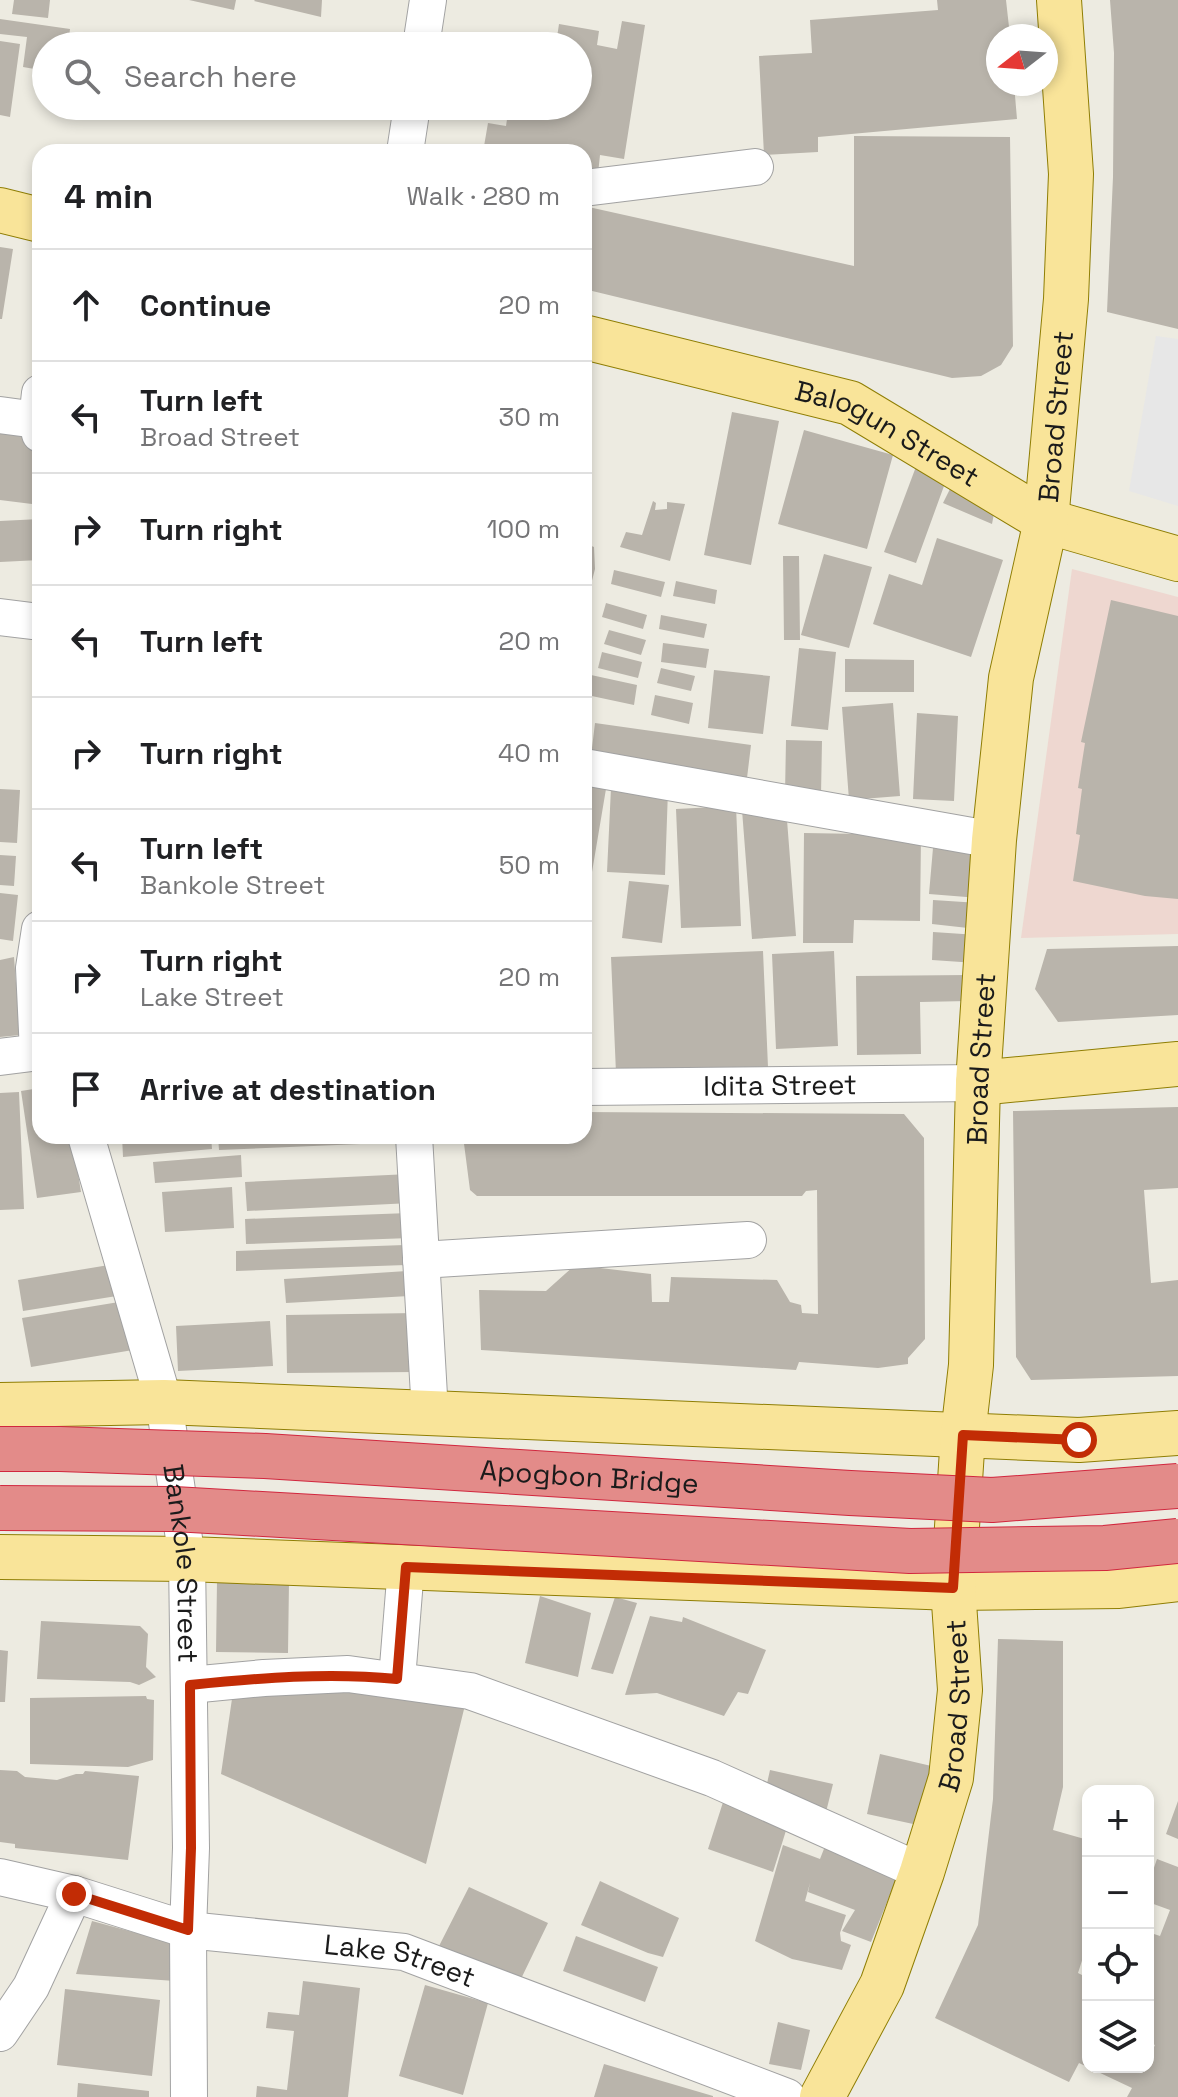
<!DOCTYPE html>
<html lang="en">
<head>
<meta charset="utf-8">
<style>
  :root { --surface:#fff; --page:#f2f2f2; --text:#202124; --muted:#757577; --line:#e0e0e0 }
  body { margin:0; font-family:"Space Grotesk",sans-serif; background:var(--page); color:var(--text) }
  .controls { position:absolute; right:24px; bottom:24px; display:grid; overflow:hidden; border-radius:16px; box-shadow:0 4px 12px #0003 }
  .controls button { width:72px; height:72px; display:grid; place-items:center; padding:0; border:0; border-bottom:2px solid var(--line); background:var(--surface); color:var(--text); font:40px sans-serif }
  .compass { position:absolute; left:986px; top:24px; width:72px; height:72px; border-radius:50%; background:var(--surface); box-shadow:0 4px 12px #0003; rotate:253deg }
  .stop { position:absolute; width:24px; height:24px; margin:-18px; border:6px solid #c22c05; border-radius:50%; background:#fff }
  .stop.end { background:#c22c05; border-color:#fff; box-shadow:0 2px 8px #0008 }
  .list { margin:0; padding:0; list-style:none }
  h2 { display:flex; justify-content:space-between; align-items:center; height:104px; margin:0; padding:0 32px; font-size:34px }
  h2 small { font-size:26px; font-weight:400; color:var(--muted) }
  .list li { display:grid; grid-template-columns:52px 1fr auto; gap:24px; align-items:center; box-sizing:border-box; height:112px; padding:0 32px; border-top:2px solid var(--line) }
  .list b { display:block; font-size:30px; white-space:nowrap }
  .list p { margin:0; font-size:26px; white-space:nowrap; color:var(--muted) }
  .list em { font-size:26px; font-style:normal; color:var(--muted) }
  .icon { flex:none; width:44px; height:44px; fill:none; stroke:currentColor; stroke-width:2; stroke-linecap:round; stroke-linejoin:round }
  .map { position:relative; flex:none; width:1178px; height:2097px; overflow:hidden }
  .search { position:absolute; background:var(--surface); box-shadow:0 4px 12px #0003; left:32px; top:32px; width:560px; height:88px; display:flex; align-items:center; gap:20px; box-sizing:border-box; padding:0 28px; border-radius:44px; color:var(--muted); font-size:30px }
  .panel { position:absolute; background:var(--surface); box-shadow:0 4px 12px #0003; left:32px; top:144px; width:560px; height:1000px; border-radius:24px }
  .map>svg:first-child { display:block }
  .commercial { fill:#eed7d0 }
  .parking { fill:#e7e7e7 }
  .building { fill:#b9b4ab }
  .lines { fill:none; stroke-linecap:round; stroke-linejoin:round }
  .minor-casing { stroke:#a2a2a2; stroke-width:38 }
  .major-casing { stroke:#8f7e04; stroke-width:46 }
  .minor { stroke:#fff; stroke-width:36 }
  .major { stroke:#f9e499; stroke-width:44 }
  .highway-bridge-casing { stroke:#d1273e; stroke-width:46; stroke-linecap:butt }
  .highway-bridge { stroke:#e38b89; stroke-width:44 }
  .route { stroke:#c22c05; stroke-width:10 }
  .labels { text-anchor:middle; stroke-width:8; stroke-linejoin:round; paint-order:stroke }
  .street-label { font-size:28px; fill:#1b1b1b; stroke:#fff }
</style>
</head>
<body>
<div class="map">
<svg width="1178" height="2097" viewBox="0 0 1178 2097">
  <rect width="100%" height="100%" fill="#edebe1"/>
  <!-- commercial -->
  <path class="commercial" d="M1072,569L1178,597V934L1021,938Z"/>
  <!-- parking -->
  <path class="parking" d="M1156,336L1178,339V506L1129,491Z"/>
  <!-- building -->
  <path class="building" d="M14,0H50L48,18L12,14Z
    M189,0H236L234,10Z
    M255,0H322L321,17L254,1Z
    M937,0H1006L1010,36H998V84H1014L1017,119L818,137V152L764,155L759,56L812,53L810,20L938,10Z
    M1110,0H1178V329L1107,312L1113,177L1114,53Z
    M0,19L70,29L68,46H46V71L23,67L27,37L0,34Z
    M622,21L645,25L624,159L600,155L598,174L584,171V152H483L488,123L506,126L509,106H578V46H534L535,41L556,44L559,24L599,31L597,45L617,49Z
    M0,41L20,44L10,117L0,115Z
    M854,136L1010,137L1013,346L1001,365L981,376L952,378L584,289V206L854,266Z
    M0,247L13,249L2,319H0Z
    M732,412L779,421L751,565L704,555Z
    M804,430L893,455L867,549L778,524Z
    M0,431L29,435L40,481V505L0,500Z
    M917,464L948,475L916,563L884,552Z
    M956,477L997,498L992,524L943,503Z
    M653,501L656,503L655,510L667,509V502L685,504L670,561L620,547L626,532L642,535Z
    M40,519V560L0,562V521Z
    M937,538L1003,560L971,657L873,624L889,574L922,585Z
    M584,543L594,547L595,569L585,608Z
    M824,554L872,567L849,648L801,635Z
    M783,556H799L800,640H784Z
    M614,570L665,582L661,597L611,584Z
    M676,581L717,590L715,604L673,596Z
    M1111,600L1178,616V899L1145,896L1073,881L1080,835L1076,834L1082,789L1078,788L1085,743L1081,742Z
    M606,603L647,615L643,629L602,617Z
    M661,615L707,624L704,638L659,629Z
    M609,630L646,640L641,655L604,644Z
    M663,643L709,649L706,668L661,662Z
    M799,648L836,652L828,730L791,726Z
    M602,652L642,662L638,678L598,668Z
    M845,659L914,660V692H845Z
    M661,668L695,676L691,691L657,683Z
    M714,670L770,676L763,734L708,728Z
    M591,675L637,685L634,705L587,695Z
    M655,695L693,703L689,724L651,715Z
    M893,703L900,796L849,800L842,707Z
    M917,713L958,716L954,801L913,799Z
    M595,723L751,745L747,778L591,756Z
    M786,740L822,741L821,795L785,794Z
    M584,779L607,783L592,872L584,870Z
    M611,788L668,790L665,875L607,872Z
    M0,789L20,790L17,843L0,842Z
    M736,806L741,926L681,928L676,809Z
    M786,807L796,936L752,939L742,810Z
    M804,833L921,835L920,921L854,920L853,943H803Z
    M933,848L983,852L979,898L929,894Z
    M0,855L16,856L14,886L0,885Z
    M629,881L669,885L662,943L622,938Z
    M0,893L18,895L13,941L0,939Z
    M933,900L979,903L977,929L932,924Z
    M933,932L978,935L976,963L932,960Z
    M1178,946V1015L1058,1022L1035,989L1047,949Z
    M763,951L768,1067L616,1073L611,957Z
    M834,951L838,1046L776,1049L772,954Z
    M14,957L20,1035L0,1037V960Z
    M968,975V1001L920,1002L921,1054L857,1055L856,976Z
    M40,1088V1136H72L81,1192L37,1198L21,1091Z
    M19,1092L24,1209L0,1210V1093Z
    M1178,1107V1188L1144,1190L1151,1283L1178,1280V1376L1031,1380L1016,1357L1013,1111Z
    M584,1112L904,1114L924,1138L925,1339L908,1358V1364L878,1368L799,1362L796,1370L481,1350L479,1290L546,1291L575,1265L651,1274L652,1302H669L671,1277L777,1280L790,1302L801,1305L802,1313L818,1314L817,1190L806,1191L802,1196H477L470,1190L463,1136H584Z
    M122,1136H211L212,1149L123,1157Z
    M218,1136H407L408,1142L219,1150Z
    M241,1155L242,1177L155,1183L153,1162Z
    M409,1174L411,1203L247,1211L245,1182Z
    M232,1187L234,1228L165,1232L162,1192Z
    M409,1213L410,1238L246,1244L245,1219Z
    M405,1245L406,1265L236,1271V1251Z
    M109,1265L123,1295L23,1311L18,1280Z
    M407,1271L409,1296L286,1303L284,1279Z
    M125,1301L133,1350L31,1367L22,1318Z
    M416,1313L417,1372L287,1373L286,1315Z
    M270,1321L273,1366L178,1371L176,1326Z
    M217,1581L289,1582L288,1653L216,1652Z
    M540,1596L591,1613L578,1677L525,1663Z
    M615,1597L637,1603L613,1674L591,1669Z
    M650,1616L682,1622L683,1617L766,1650L748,1694L738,1692L724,1716L657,1693L625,1695Z
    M41,1621L140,1626L148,1634L146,1667L156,1677L139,1685L130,1682L37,1679Z
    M998,1639L1063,1641V1787L1053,1830L1088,1840V1942L1078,1973L1088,1978V2067H1148V2047L1153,2049L1155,2045L1148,2042V1980L1151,1973L1148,1972V1932L1160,1936L1170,1910L1148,1902V1885L1157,1859L1178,1867V2097H1127L1132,2088L1079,2063L1069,2082L935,2018L978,1925L993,1799Z
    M0,1650L8,1651L5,1702H0Z
    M347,1683L467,1697L426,1864L221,1774L233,1692Z
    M146,1696L147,1699L154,1700L153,1760L128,1767L30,1764V1698Z
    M880,1754L940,1768L927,1827L867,1814Z
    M0,1770L17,1771L25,1777L57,1780L76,1774H83L85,1771L139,1776L128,1860L15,1848V1844L0,1842Z
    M770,1770L833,1784L825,1816L764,1797Z
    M725,1796L789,1821L773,1872L708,1849Z
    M1178,1801V1839L1166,1834Z
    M829,1836L901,1867L871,1942L842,1931L855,1910L808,1892L810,1883L805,1901L846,1915L840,1933L841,1941L851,1945L842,1970L792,1959L755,1941L783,1845L820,1859Z
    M600,1881L679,1918L663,1957L648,1953L581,1925Z
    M469,1887L548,1923L518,1985L438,1948Z
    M92,1921L181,1945L175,1981L76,1974Z
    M576,1936L658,1967L645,2002L563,1971Z
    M303,1981L360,1988L348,2097H256L257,2086L287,2090L294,2031L266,2028L268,2012L299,2015Z
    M425,1985L488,2003L463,2095L399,2076Z
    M65,1989L160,2000L152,2076L57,2065Z
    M778,2022L810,2030L801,2070L769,2064Z
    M604,2064L713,2096V2097H594Z
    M78,2083L149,2091V2097H77Z"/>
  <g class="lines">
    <defs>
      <g id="minor">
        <path d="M421,46L428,0"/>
        <path d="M405,152L412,106"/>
        <path d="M584,188L755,167"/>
        <path d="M40,393L37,420L40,434"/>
        <path d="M0,415L37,420"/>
        <path d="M0,617L40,622"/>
        <path d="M584,767L994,840"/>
        <path d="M38,1052L34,968L40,929"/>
        <path d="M0,1057L40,1052"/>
        <path id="s1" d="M584,1087L978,1083"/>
        <path id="s2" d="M86,1136L164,1402L187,1559L191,1848L188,1930L189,2097"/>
        <path d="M414,1136L430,1413"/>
        <path d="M421,1260L748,1240"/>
        <path d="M397,1679L406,1567"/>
        <path d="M190,1685L264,1678L348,1674L470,1691L712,1778L922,1872"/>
        <path id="s3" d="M0,1877L74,1894L188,1930L404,1952L787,2097"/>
        <path d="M0,2033L31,1987L74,1894"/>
      </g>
      <g id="major">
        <path d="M0,210L40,220"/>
        <path id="s4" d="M584,337L850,403L1046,521L1178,559"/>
        <path d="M978,1083L1178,1064"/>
        <path d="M0,1405L164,1402L1079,1440L1178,1433"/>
        <path d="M0,1557L187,1559L953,1588L1119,1586L1178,1579"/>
        <path id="s5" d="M822,2097L882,1985L922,1872L951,1778L960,1690L953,1588L963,1435L971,1365L978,1083L994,840L1011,678L1046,521L1066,299L1071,174L1059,0"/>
      </g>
    </defs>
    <!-- minor casing -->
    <use href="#minor" class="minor-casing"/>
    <!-- major casing -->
    <use href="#major" class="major-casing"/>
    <!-- minor -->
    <use href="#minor" class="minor"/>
    <!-- major -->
    <use href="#major" class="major"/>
    <defs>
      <g id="highway-bridge">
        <path id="s6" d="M0,1449H60L265,1456L850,1493L992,1500L1178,1486"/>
        <path d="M0,1508L174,1509L910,1551L1105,1548L1178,1541"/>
      </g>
    </defs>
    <!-- highway-bridge casing -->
    <use href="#highway-bridge" class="highway-bridge-casing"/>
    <!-- highway-bridge -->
    <use href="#highway-bridge" class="highway-bridge"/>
  </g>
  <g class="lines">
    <!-- route -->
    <path class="route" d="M74,1894L188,1930L191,1848L190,1685C260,1678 327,1672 397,1679L406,1567L953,1588L963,1435L1079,1440"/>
  </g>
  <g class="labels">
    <!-- street labels -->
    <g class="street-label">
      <text dy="10" stroke="none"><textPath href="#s5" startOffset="1714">Broad Street</textPath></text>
      <text dy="10" stroke="none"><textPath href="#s4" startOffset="320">Balogun Street</textPath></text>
      <text dy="10" stroke="none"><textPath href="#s5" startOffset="1066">Broad Street</textPath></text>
      <text dy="10" stroke="none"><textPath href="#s1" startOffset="196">Idita Street</textPath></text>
      <text dy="10" stroke="none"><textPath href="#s6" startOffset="590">Apogbon Bridge</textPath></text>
      <text dy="10" stroke="none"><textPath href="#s2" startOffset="440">Bankole Street</textPath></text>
      <text dy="10" stroke="none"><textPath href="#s5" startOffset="418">Broad Street</textPath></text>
      <text dy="10" stroke="none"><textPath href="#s3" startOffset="410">Lake Street</textPath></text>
    </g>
  </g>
</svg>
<div class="controls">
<button>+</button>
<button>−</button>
<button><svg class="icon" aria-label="locate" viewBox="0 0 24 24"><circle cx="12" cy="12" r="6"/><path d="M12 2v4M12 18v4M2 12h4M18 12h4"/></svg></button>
<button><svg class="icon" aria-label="layers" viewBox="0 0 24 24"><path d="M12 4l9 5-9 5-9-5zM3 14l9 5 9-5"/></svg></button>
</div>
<svg class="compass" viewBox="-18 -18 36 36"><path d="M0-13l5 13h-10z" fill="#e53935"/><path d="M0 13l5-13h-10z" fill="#757577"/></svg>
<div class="stop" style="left:1079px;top:1440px"></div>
<div class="stop end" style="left:74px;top:1894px"></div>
<div class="search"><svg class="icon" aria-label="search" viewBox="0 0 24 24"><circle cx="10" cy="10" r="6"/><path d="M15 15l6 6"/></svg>Search here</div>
<section class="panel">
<h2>4 min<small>Walk · 280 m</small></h2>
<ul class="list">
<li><svg class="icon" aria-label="ahead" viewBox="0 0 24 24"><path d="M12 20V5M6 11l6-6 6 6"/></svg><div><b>Continue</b></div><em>20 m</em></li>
<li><svg class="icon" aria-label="left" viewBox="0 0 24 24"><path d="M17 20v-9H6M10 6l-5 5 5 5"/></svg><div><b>Turn left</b><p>Broad Street</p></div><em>30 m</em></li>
<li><svg class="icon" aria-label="right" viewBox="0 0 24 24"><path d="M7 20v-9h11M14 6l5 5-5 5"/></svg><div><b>Turn right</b></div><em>100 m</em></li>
<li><svg class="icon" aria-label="left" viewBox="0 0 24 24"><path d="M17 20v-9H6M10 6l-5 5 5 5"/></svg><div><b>Turn left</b></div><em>20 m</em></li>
<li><svg class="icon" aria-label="right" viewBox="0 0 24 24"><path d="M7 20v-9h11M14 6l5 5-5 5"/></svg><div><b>Turn right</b></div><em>40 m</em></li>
<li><svg class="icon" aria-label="left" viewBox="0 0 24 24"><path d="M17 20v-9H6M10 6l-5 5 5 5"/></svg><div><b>Turn left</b><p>Bankole Street</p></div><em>50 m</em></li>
<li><svg class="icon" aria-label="right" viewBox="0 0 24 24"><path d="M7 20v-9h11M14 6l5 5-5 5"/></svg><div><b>Turn right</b><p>Lake Street</p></div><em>20 m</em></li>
<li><svg class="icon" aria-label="arrive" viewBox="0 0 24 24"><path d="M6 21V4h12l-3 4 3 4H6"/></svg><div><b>Arrive at destination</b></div></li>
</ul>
</section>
</div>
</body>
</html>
